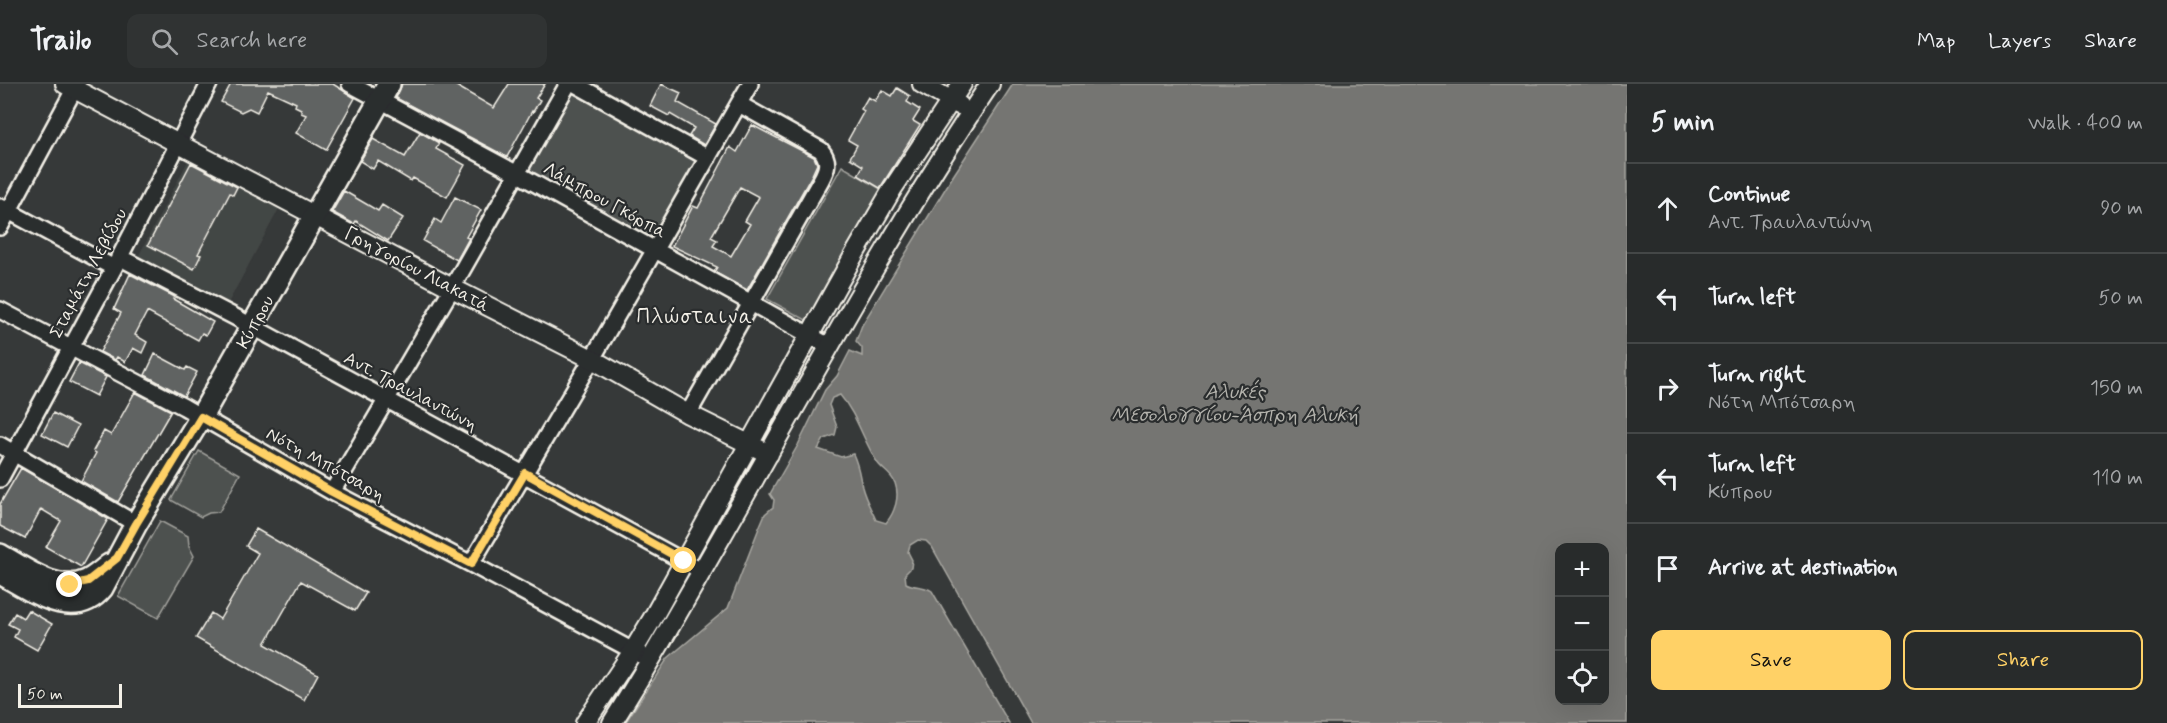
<!DOCTYPE html>
<html lang="en">
<head>
<meta charset="utf-8">
<style>
  :root { --surface:#282b2b; --page:#303333; --text:#f1f3f6; --muted:#a5a7a9; --line:#444747; --accent:#ffd166 }
  body { margin:0; font-family:Mynerve,sans-serif; background:var(--page); color:var(--text) }
  .controls { position:absolute; right:18px; bottom:18px; display:grid; overflow:hidden; border-radius:12px; box-shadow:0 6px 24px #0002 }
  .controls button { width:54px; height:54px; display:grid; place-items:center; padding:0; border:0; border-bottom:2px solid var(--line); background:var(--surface); color:var(--text); font:30px sans-serif }
  .scale { position:absolute; left:18px; bottom:15px; width:104px; box-sizing:border-box; padding-left:6px; border:3px solid #f4f1e8; border-top:0; font-size:16px; line-height:21px; white-space:nowrap; color:#f4f1e8; -webkit-text-stroke:4px #2a2d2e; paint-order:stroke }
  .stop { position:absolute; width:18px; height:18px; margin:-14px; border:4px solid #ffd166; border-radius:50%; background:#fff }
  .stop.end { background:#ffd166; border-color:#fff; box-shadow:0 2px 6px #0008 }
  .list { margin:0; padding:0; list-style:none }
  h2 { display:flex; justify-content:space-between; align-items:center; height:78px; margin:0; padding:0 24px; font-size:26px }
  h2 small { font-size:20px; font-weight:400; color:var(--muted) }
  .list li { display:grid; grid-template-columns:39px 1fr auto; gap:18px; align-items:center; box-sizing:border-box; height:90px; padding:0 24px; border-top:2px solid var(--line) }
  .list b { display:block; font-size:22px; white-space:nowrap }
  .list p { margin:0; font-size:20px; white-space:nowrap; color:var(--muted) }
  .list em { font-size:20px; font-style:normal; color:var(--muted) }
  .actions { display:flex; gap:12px; padding:18px 24px }
  .actions a { flex:1; padding:14px 0; border:2px solid var(--accent); border-radius:12px; text-align:center; font-size:21px; color:var(--accent) }
  .actions .main { background:var(--accent); color:#111 }
  .icon { flex:none; width:33px; height:33px; fill:none; stroke:currentColor; stroke-width:2; stroke-linecap:round; stroke-linejoin:round }
  .map { position:relative; flex:none; width:1627px; height:639px; overflow:hidden }
  header { display:flex; align-items:center; gap:36px; box-sizing:border-box; height:84px; padding:0 30px; background:var(--surface); border-bottom:2px solid var(--line) }
  header strong { font-size:28px }
  nav { display:flex; gap:33px; margin-inline-start:auto; font-size:21px }
  .search { width:420px; height:54px; background:var(--page); display:flex; align-items:center; gap:15px; box-sizing:border-box; padding:0 21px; border-radius:12px; color:var(--muted); font-size:22px }
  main { display:flex }
  aside { flex:1; background:var(--surface) }
  .map>svg:first-child { display:block }
  .built { fill:#434645 }
  .green { fill:#4e514f; stroke:#a1a19c; stroke-width:1.5 }
  .water { fill:#757572; stroke:#a8a7a1; stroke-width:1.5; fill-rule:evenodd }
  .building { fill:#616362; stroke:#f4f1e8; stroke-width:1.5; fill-rule:evenodd }
  .lines { fill:none; stroke-linecap:round; stroke-linejoin:round }
  .minor-casing { stroke:#f4f1e8; stroke-width:20 }
  .tertiary-casing { stroke:#f4f1e8; stroke-width:22 }
  .secondary-casing { stroke:#f4f1e8; stroke-width:26 }
  .minor { stroke:#2a2d2e; stroke-width:15 }
  .tertiary { stroke:#2a2d2e; stroke-width:18 }
  .secondary { stroke:#2a2d2e; stroke-width:21 }
  .route { stroke:#ffd166; stroke-width:8 }
  .labels { text-anchor:middle; stroke-width:4.5; stroke-linejoin:round; paint-order:stroke }
  .street-label { font-size:18px; fill:#f4f1e8; stroke:#2a2d2e }
  .water-label { font-size:20px; font-style:italic; fill:#b4b3ad; stroke:#2a2d2e }
  .quarter-label { font-size:21px; letter-spacing:1.5px; fill:#f4f1e8; stroke:#2a2d2e }
</style>
</head>
<body>
<header>
<strong>Trailo</strong>
<div class="search"><svg class="icon" aria-label="search" viewBox="0 0 24 24"><circle cx="10" cy="10" r="6"/><path d="M15 15l6 6"/></svg>Search here</div>
<nav><a>Map</a><a>Layers</a><a>Share</a></nav>
</header>
<main>
<div class="map">
<svg width="1627" height="639" viewBox="0 0 1627 639">
  <rect width="100%" height="100%" fill="#363939"/>
  <filter id="ink" filterUnits="userSpaceOnUse"><feTurbulence type="fractalNoise" baseFrequency=".0167" numOctaves="2"/><feDisplacementMap in="SourceGraphic" scale="12" xChannelSelector="R" yChannelSelector="G"/><feConvolveMatrix kernelMatrix="1 2 1 2 8 2 1 2 1" color-interpolation-filters="sRGB"/></filter>
  <g filter="url(#ink)">
    <!-- built -->
    <path class="built" d="M190,73L281,121L227,221L138,173Z"/>
    <!-- green -->
    <path class="green" d="M573,7L697,78L652,156L527,86Z
      M842,82L884,107L810,238L767,215Z
      M199,367L240,390L219,428L209,429L201,433L171,416Z
      M160,437L188,452L189,462L194,472L158,534L118,512Z"/>
    <!-- water -->
    <path class="water" d="M1013,0H1627V639H1031L932,463L926,457L918,456L910,461L908,468L912,476L911,484L905,490L906,499C915,504 923,501 932,507L1009,639H625L668,574L728,524L759,444L765,430L773,423L774,416L770,410L798,361L825,306L837,292L850,267L862,272V264L856,257L862,241L953,92ZM840,311C857,331 863,356 877,378C882,386 891,389 895,399C900,413 895,428 886,439L876,436C871,425 865,415 862,403C859,389 859,383 853,370L841,373L818,365L824,355L835,351L837,343L829,321L832,314ZM1560,464H1604V616H1560Z"/>
    <!-- building -->
    <path class="building" d="M231,0H333L355,14L326,66L296,49L306,31L301,29V25L295,22L296,19L268,6L257,28L249,24L241,28L221,18Z
      M402,0H453L494,24L509,0H545L536,14L540,16L533,28L532,27L507,73L396,14Z
      M661,0L681,9L677,18L716,40L704,61L689,52L694,44L670,30L669,32L650,22Z
      M897,4L910,12L907,18L920,26L913,37L920,41L880,104L858,91L863,82L850,74L857,61L848,56L864,27L861,25L868,13L875,17L882,6L892,12Z
      M752,41L814,73L817,80L812,91L747,206L714,188L717,183L672,162L693,122L698,124L730,63L737,68ZM740,103L759,113L745,137L750,140L731,172L713,162L717,156L711,153Z
      M420,48L439,59L436,65L465,81L447,113L413,94L411,97L378,77L373,85L360,77L373,55L405,73Z
      M191,79L237,103L233,111L230,109L198,170L201,171L194,185L148,161Z
      M344,107L378,127L382,121L403,134L388,157L356,137L354,140L332,128Z
      M455,113L481,126L466,153L469,154L457,176L423,157L435,135L441,139Z
      M130,190L175,213L173,215L213,238L206,251L202,249L198,256L147,228L135,251L147,258L142,269L133,264L125,278L117,273L115,276L100,268L121,229L114,225Z
      M155,270L185,286L187,283L197,288L184,312L145,291Z
      M79,279L106,293L96,312L69,298Z
      M135,308L171,327L118,418L81,397L96,369L93,367L104,347L111,351Z
      M53,329L78,342L67,363L42,350Z
      M21,384L108,435L81,483L46,463L61,437L41,425L25,455L0,442V420Z
      M256,445L366,509L355,527L301,497L265,560L318,590L304,616L196,554L211,529L220,535L258,469L246,462Z
      M28,526L52,540L37,566L14,553L18,545L8,540L15,529L23,534Z"/>
    <g class="lines">
      <defs>
        <path id="minor" d="M350,0L516,89L829,262
          M575,0L708,74
          M1,123L114,184
          M0,143L77,0
          M119,173L235,233L694,483
          M0,226L184,323L332,408L471,480L650,576
          M688,330L821,96C827,85 830,77 821,66L739,20
          M0,361L136,440
          M0,395L114,184L209,0
          M332,408L452,204L568,0
          M471,480L592,275L750,0"/>
        <path id="tertiary" d="M65,0L452,204L592,275L688,330L769,370
          M922,0L959,21
          M585,639L633,567L651,537L854,171L893,104L962,0
          M612,639C651,578 686,515 722,452C809,300 892,145 990,0"/>
        <path id="secondary" d="M0,471C24,484 58,511 87,497C95,493 102,487 109,481
          M0,489C30,505 73,539 102,504L136,440L201,333L389,0"/>
      </defs>
      <!-- minor casing -->
      <use href="#minor" class="minor-casing"/>
      <!-- tertiary casing -->
      <use href="#tertiary" class="tertiary-casing"/>
      <!-- secondary casing -->
      <use href="#secondary" class="secondary-casing"/>
      <!-- minor -->
      <use href="#minor" class="minor"/>
      <!-- tertiary -->
      <use href="#tertiary" class="tertiary"/>
      <!-- secondary -->
      <use href="#secondary" class="secondary"/>
    </g>
  </g>
  <g class="lines" filter="url(#ink)">
    <!-- route -->
    <path class="route" d="M70,501L88,497L117,474L136,440L201,333L332,408L471,480L525,389L684,477"/>
  </g>
  <g class="labels">
    <!-- street labels -->
    <g class="street-label">
      <text transform="translate(605 116) rotate(29)" y="6">Λάμπρου Γκόρπα</text>
      <text transform="translate(417 185) rotate(28)" y="6">Γρηγορίου Λιακατά</text>
      <text transform="translate(88 189) rotate(-62)" y="6">Σταμάτη Λεβίδου</text>
      <text transform="translate(255 238) rotate(-61)" y="6">Κύπρου</text>
      <text transform="translate(411 307) rotate(28)" y="6">Αντ. Τραυλαντώνη</text>
      <text transform="translate(326 380) rotate(29)" y="6">Νότη Μπότσαρη</text>
    </g>
    <!-- water labels -->
    <g class="water-label">
      <text x="1235" y="314">Αλυκές<tspan x="1235" dy="23">Μεσολογγίου-Άσπρη Αλυκή</tspan></text>
    </g>
    <!-- quarter labels -->
    <g class="quarter-label">
      <text x="695" y="239">Πλώσταινα</text>
    </g>
  </g>
</svg>
<div class="controls">
<button>+</button>
<button>−</button>
<button><svg class="icon" aria-label="locate" viewBox="0 0 24 24"><circle cx="12" cy="12" r="6"/><path d="M12 2v4M12 18v4M2 12h4M18 12h4"/></svg></button>
</div>
<div class="scale">50 m</div>
<div class="stop" style="left:684px;top:477px"></div>
<div class="stop end" style="left:70px;top:501px"></div>
</div>
<aside>
<h2>5 min<small>Walk · 400 m</small></h2>
<ul class="list">
<li><svg class="icon" aria-label="ahead" viewBox="0 0 24 24"><path d="M12 20V5M6 11l6-6 6 6"/></svg><div><b>Continue</b><p>Αντ. Τραυλαντώνη</p></div><em>90 m</em></li>
<li><svg class="icon" aria-label="left" viewBox="0 0 24 24"><path d="M17 20v-9H6M10 6l-5 5 5 5"/></svg><div><b>Turn left</b></div><em>50 m</em></li>
<li><svg class="icon" aria-label="right" viewBox="0 0 24 24"><path d="M7 20v-9h11M14 6l5 5-5 5"/></svg><div><b>Turn right</b><p>Νότη Μπότσαρη</p></div><em>150 m</em></li>
<li><svg class="icon" aria-label="left" viewBox="0 0 24 24"><path d="M17 20v-9H6M10 6l-5 5 5 5"/></svg><div><b>Turn left</b><p>Κύπρου</p></div><em>110 m</em></li>
<li><svg class="icon" aria-label="arrive" viewBox="0 0 24 24"><path d="M6 21V4h12l-3 4 3 4H6"/></svg><div><b>Arrive at destination</b></div></li>
</ul>
<div class="actions"><a class="main">Save</a><a>Share</a></div>
</aside>
</main>
</body>
</html>
